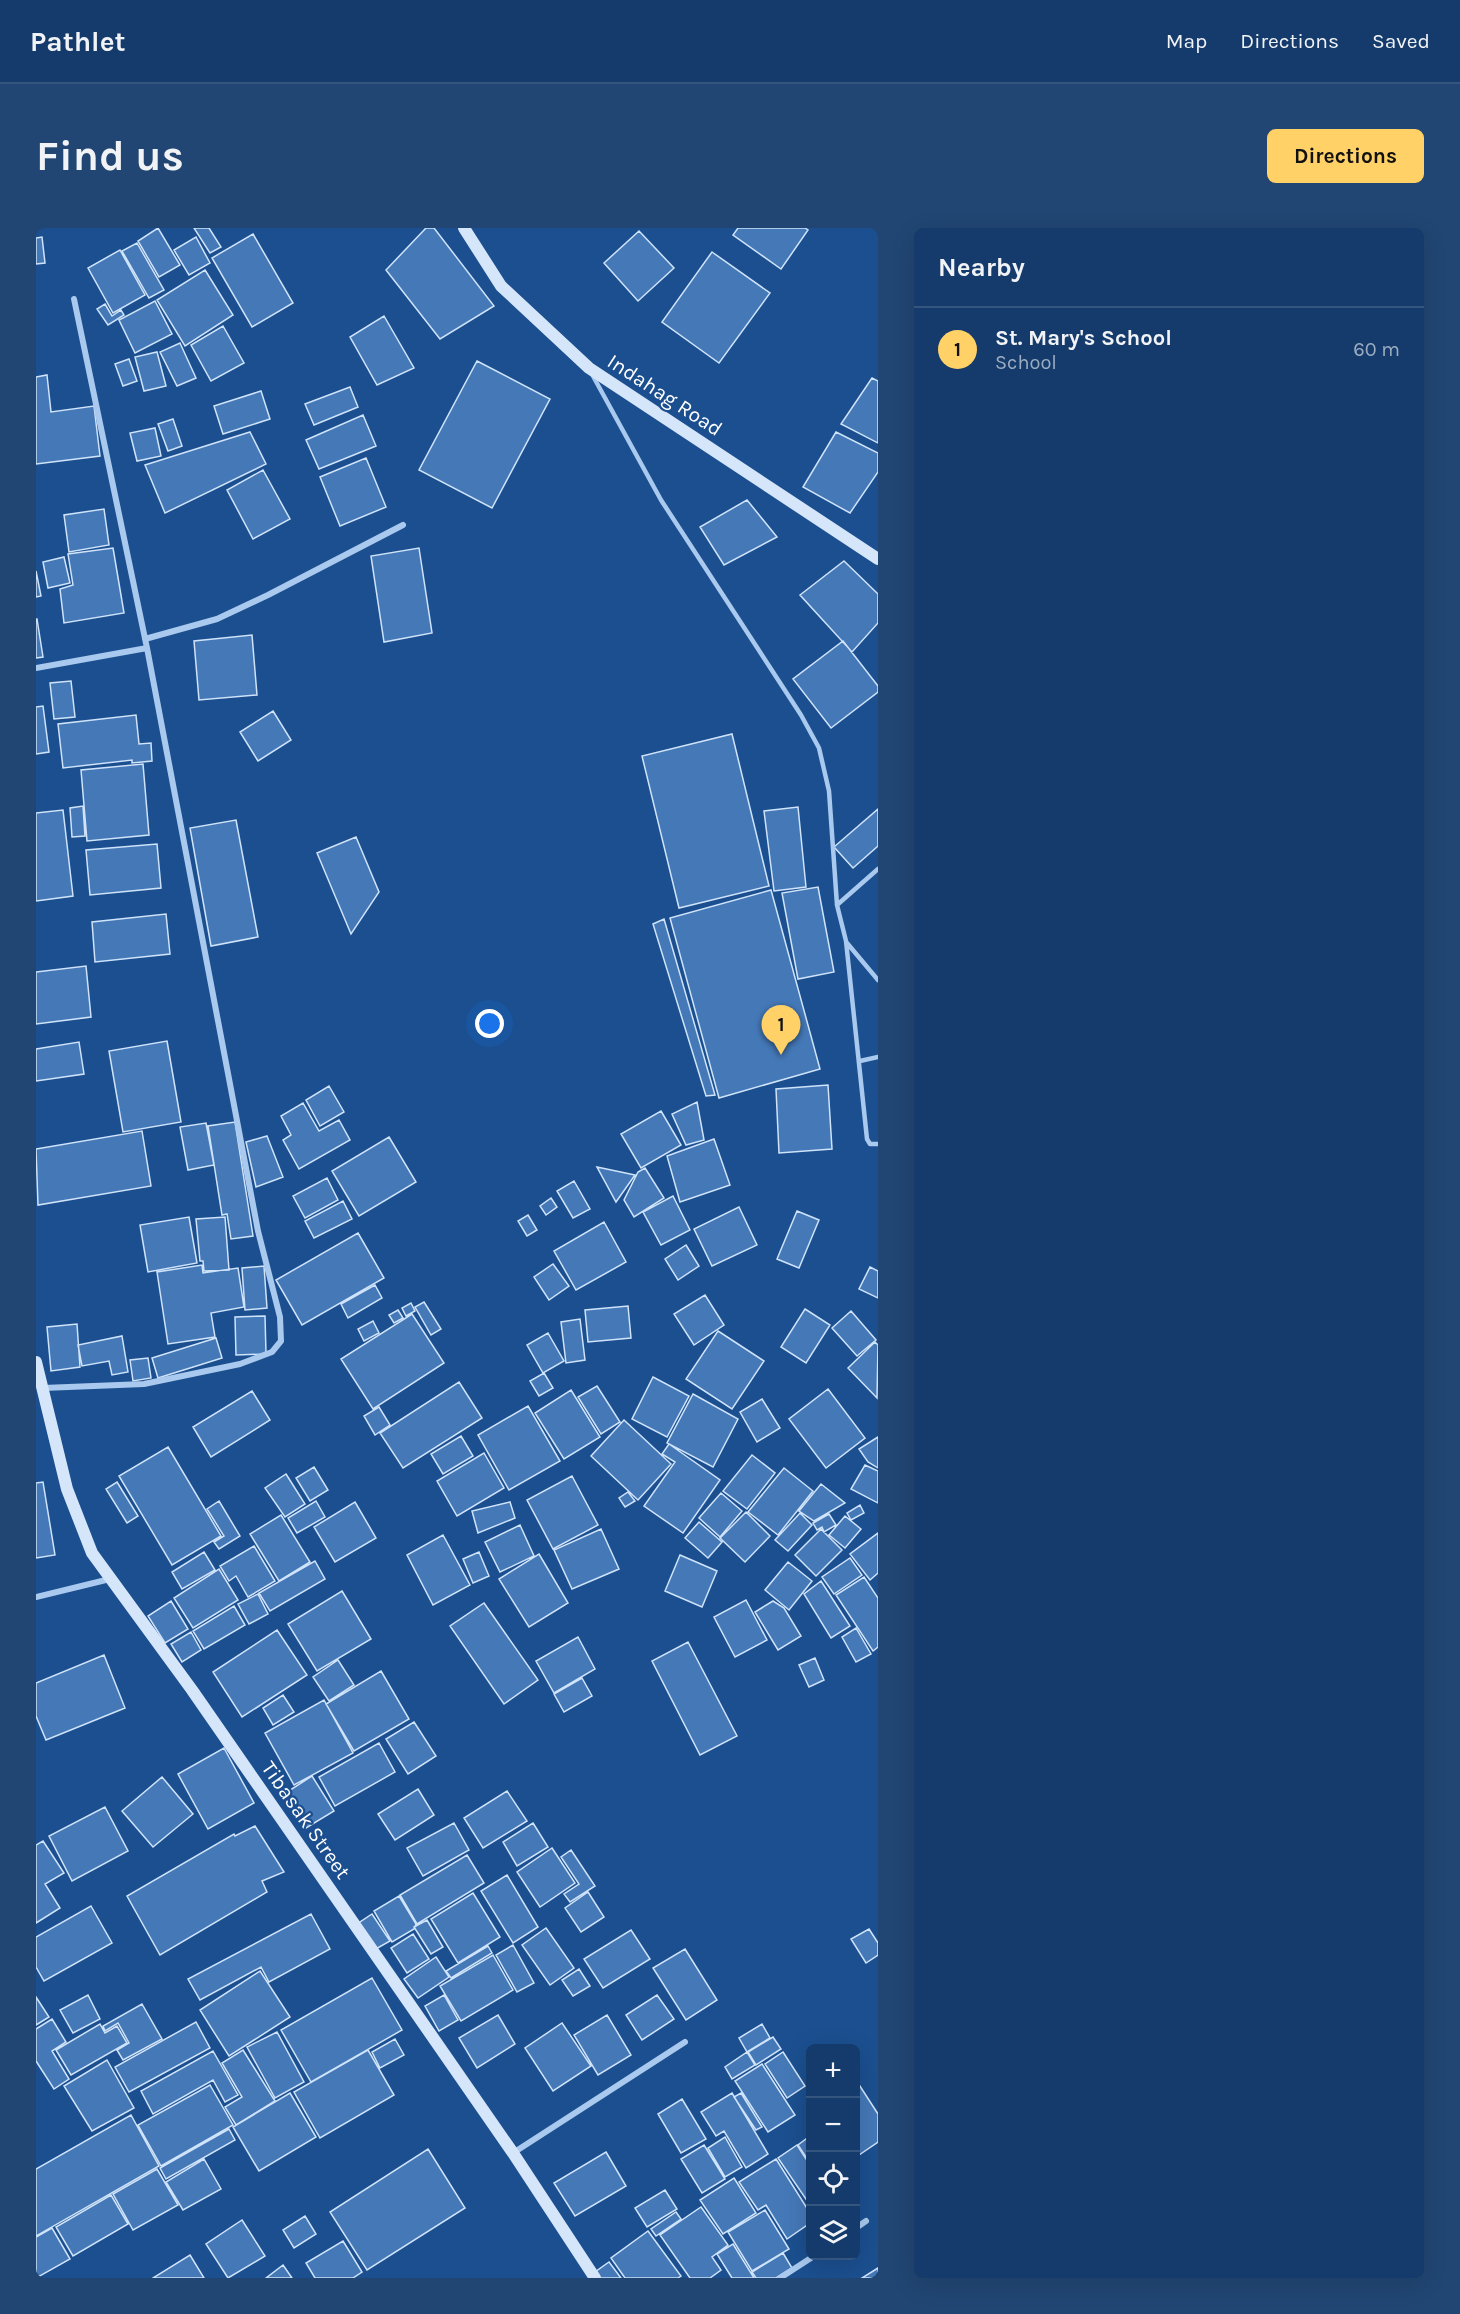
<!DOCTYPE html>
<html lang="en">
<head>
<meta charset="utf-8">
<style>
  :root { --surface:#143b6b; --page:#214673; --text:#f1f3f6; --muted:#9dadc1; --line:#33557e; --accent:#ffd166 }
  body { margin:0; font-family:Karla,sans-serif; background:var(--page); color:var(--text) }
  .controls { position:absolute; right:18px; bottom:18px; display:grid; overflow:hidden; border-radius:9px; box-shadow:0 6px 24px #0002 }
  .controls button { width:54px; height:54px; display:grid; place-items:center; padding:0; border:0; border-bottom:2px solid var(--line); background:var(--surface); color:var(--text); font:30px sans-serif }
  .you { position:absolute; left:454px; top:796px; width:21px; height:21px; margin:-15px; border:4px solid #fff; border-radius:50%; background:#1a73e8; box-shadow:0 0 0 9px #1a73e833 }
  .badge { display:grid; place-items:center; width:39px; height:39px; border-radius:50%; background:var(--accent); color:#111; font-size:20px; font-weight:700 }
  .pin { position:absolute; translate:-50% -50px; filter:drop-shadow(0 2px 3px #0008) }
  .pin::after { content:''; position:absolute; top:32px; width:21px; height:18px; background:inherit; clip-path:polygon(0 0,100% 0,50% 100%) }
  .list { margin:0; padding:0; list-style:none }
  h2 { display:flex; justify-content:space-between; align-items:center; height:78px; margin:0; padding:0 24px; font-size:26px }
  h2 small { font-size:20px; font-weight:400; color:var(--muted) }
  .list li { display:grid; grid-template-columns:39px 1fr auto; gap:18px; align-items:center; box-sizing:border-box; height:84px; padding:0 24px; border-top:2px solid var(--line) }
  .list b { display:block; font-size:22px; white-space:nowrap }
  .list p { margin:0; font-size:20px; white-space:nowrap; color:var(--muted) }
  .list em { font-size:20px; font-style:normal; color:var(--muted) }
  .icon { flex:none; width:33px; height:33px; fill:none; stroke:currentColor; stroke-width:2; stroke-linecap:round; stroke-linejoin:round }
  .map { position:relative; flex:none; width:842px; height:2050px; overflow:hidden; border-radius:9px }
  header { display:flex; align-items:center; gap:36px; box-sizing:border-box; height:84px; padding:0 30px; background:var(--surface); border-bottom:2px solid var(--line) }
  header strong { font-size:28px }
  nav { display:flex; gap:33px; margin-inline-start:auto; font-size:21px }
  .intro { display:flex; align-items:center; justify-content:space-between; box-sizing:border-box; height:144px; padding:0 36px }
  h1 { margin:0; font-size:42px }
  .button { padding:15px 27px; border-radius:9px; background:var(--accent); color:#111; font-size:21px; font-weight:700 }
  main { display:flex; gap:36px; padding:0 36px }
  aside { flex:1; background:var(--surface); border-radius:9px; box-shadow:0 6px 24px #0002 }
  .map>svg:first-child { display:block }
  .building { fill:#4478b7; stroke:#cfe3fa; stroke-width:1.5 }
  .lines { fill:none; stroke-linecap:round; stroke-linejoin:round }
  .lane { stroke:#a9c9ee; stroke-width:4.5 }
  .street { stroke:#a9c9ee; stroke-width:6 }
  .secondary { stroke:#d6e6fa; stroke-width:12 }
  .labels { text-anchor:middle; stroke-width:4.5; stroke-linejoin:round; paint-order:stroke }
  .street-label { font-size:21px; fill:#fff; stroke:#1b4f8f }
</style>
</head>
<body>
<header>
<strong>Pathlet</strong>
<nav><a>Map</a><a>Directions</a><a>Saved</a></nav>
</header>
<div class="intro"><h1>Find us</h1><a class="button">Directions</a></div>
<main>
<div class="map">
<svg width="842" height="2050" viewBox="0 0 842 2050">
  <rect width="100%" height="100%" fill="#1b4f8f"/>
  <!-- building -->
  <path class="building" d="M122,0L144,37L123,49L102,13Z
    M158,0H173L185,19L174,25Z
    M390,0H398L458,78L404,111L350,42Z
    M702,0H769L772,2L745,41L697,7Z
    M603,3L638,40L602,73L568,35Z
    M217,6L257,75L216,99L176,30Z
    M6,9L9,35L0,36V10Z
    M160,9L174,35L153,47L138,22Z
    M101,15L128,62L113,70L86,23Z
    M84,22L109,67L77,85L52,40Z
    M676,24L734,65L683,135L626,94Z
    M169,42L197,87L149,118L121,72Z
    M119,73L136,106L99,125L83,92Z
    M69,76L76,88L85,82L88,87L72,97L61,81Z
    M348,88L378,140L341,157L314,109Z
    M187,98L208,135L175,153L155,117Z
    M144,115L160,150L141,158L124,124Z
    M121,124L130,158L108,163L99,129Z
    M93,131L101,153L87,158L79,136Z
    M441,133L514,171L456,280L383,242Z
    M11,147L15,184L58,178L64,228L0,236V149Z
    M836,150L842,153V215L805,196Z
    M314,159L322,179L278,197L269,176Z
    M225,163L234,191L187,206L178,178Z
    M327,187L340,218L283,241L270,212Z
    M137,191L146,218L132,223L122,196Z
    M119,200L125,228L101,233L94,205Z
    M214,204L230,236L129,285L109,237Z
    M800,204L842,225V244L814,285L767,259Z
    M330,230L350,279L304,298L284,249Z
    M227,242L254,291L217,311L191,262Z
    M711,272L741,309L688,337L664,299Z
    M68,281L73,317L33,324L28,287Z
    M77,320L88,385L28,395L24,361L37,357L32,326Z
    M383,320L396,405L348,414L335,328Z
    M28,329L34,355L12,360L7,334Z
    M808,333L842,366V395L816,424L764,367Z
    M0,343L5,368L0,369Z
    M1,391L7,429L0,430V391Z
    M216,407L221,467L163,472L158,413Z
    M807,413L842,458V464L795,500L757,451Z
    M35,453L39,489L18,491L14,455Z
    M7,478L13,524L0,526V479Z
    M237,483L255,512L222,533L204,504Z
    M100,487L103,516L115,515L116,533L96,535V532L27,540L22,496Z
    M696,506L733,658L643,680L606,528Z
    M107,536L113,607L51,613L45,542Z
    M47,578L49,608L36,609L34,580Z
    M762,579L770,659L738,663L728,583Z
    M842,581V618L817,640L798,619Z
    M27,582L37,668L0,673V585Z
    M200,592L222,709L175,718L154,600Z
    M320,609L343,664L315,706L281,625Z
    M121,616L125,660L54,667L50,622Z
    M782,659L798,744L762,751L746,665Z
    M735,662L784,841L683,870L634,690Z
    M130,686L134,726L59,734L56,694Z
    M628,691L679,867L670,868L617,696Z
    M50,738L55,789L0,796V744Z
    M131,813L145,894L87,904L73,823Z
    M43,814L48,846L0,853V821Z
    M792,857L796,921L743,925L740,861Z
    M293,858L308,884L284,898L270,872Z
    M661,874L668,912L650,917L636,886Z
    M267,875L283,903L303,892L314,912L263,941L247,912L255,907L245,888Z
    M625,883L645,917L605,940L585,906Z
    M199,894L217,1008L195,1011L191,986L186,987L172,898Z
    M170,895L178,937L152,942L144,899Z
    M106,903L115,958L2,977L0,921Z
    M231,908L247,949L220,959L210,914Z
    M353,909L380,954L323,988L296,943Z
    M678,911L694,957L644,974L631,928Z
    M561,939L599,947L580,974Z
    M609,940L628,970L598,989L588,972L602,944Z
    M291,950L302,972L269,990L257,968Z
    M538,953L554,981L537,990L521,963Z
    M637,968L654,1002L625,1017L607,984Z
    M515,970L521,979L510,987L504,978Z
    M307,973L316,991L278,1010L269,993Z
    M703,979L721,1017L676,1038L658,1001Z
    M761,983L783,992L763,1040L741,1031Z
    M492,987L501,1002L491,1008L482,993Z
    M153,989L161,1035L112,1044L104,997Z
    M189,989L193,1042L168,1043L167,1033H164L160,991Z
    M568,994L590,1034L540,1062L518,1023Z
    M322,1005L348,1050L266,1097L240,1052Z
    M650,1017L663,1038L642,1052L629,1031Z
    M517,1036L533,1058L513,1072L498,1049Z
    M166,1037L167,1045L202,1040L208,1079L175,1085L179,1109L132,1116L121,1044Z
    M228,1038L231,1080L209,1082L206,1040Z
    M834,1039L842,1043V1070L823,1061Z
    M339,1057L346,1070L312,1090L305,1076Z
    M669,1067L688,1097L658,1117L638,1086Z
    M388,1074L405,1101L395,1107L379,1079Z
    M375,1075L379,1083L370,1088L366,1080Z
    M592,1078L595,1110L552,1114L549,1082Z
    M769,1081L794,1097L770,1135L745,1119Z
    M362,1082L367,1090L358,1095L353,1087Z
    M815,1083L840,1112L821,1128L796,1100Z
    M376,1086L408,1135L337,1181L305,1131Z
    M229,1088L230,1126L200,1127L199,1089Z
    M544,1091L549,1132L530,1135L525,1094Z
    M337,1093L343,1105L328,1113L322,1101Z
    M41,1096L44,1139L15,1143L11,1099Z
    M682,1103L728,1133L696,1181L650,1151Z
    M512,1105L528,1133L507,1145L491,1117Z
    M86,1108L92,1144L76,1147L73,1133L46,1138L42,1117Z
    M180,1110L186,1130L122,1150L116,1130Z
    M839,1114L842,1117L841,1170L812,1140Z
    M112,1130L115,1150L97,1153L94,1132Z
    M508,1145L517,1160L503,1168L494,1153Z
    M617,1149L653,1168L631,1209L596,1191Z
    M423,1154L446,1190L367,1240L344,1205Z
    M561,1158L584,1194L565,1206L542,1169Z
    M792,1161L829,1210L790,1240L753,1191Z
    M535,1162L564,1209L528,1231L499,1185Z
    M216,1163L234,1192L175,1229L157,1199Z
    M657,1166L702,1191L677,1239L631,1215Z
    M726,1171L744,1200L721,1214L704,1184Z
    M492,1178L524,1233L473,1262L442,1207Z
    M343,1179L354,1197L339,1207L328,1188Z
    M588,1192L635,1236L602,1272L555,1228Z
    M425,1208L437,1228L407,1246L395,1226Z
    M842,1209V1240L832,1234L823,1221Z
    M633,1216L684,1252L647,1305L608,1278L639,1234L626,1226Z
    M132,1219L185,1308L136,1337L83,1248Z
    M448,1225L468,1260L421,1288L401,1253Z
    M716,1227L739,1245L711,1281L687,1263Z
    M829,1237L842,1243V1275L815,1261Z
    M278,1239L292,1262L274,1273L260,1250Z
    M748,1240L777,1263L742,1307L712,1284Z
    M250,1246L269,1276L249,1289L229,1260Z
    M536,1248L562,1297L517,1321L491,1272Z
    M7,1254L19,1327L0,1330V1255Z
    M81,1254L102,1288L91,1295L70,1261Z
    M785,1256L809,1275L778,1293L763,1283Z
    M592,1264L599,1273L589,1279L583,1270Z
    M685,1265L706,1283L684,1309L663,1290Z
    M183,1273L204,1308L183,1321L178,1314L188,1308L171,1281Z
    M280,1273L289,1289L261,1305L252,1290Z
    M319,1274L340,1310L299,1334L278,1299Z
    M474,1274L479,1290L442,1305L436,1283Z
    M824,1277L828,1285L815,1292L811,1285Z
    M710,1284L734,1308L709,1334L684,1310Z
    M764,1285L776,1297L752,1323L739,1312Z
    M793,1286L800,1297L788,1304L786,1299L781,1302L777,1295Z
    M245,1287L274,1334L243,1353L214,1306Z
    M809,1288L825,1301L809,1320L793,1307Z
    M663,1294L686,1314L672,1330L649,1310Z
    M484,1297L498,1328L464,1344L449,1314Z
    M565,1301L583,1341L536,1361L518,1322Z
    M785,1301L806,1322L780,1348L759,1327Z
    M842,1305V1345L834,1352L814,1326Z
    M407,1307L434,1357L397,1377L371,1327Z
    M218,1318L239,1353L212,1369L200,1348L193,1353L184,1338Z
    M168,1324L179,1342L146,1361L136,1344Z
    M443,1324L453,1348L437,1355L427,1331Z
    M503,1326L532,1375L493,1399L463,1351Z
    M644,1327L681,1343L666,1379L629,1363Z
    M814,1330L826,1347L798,1366L786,1349Z
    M279,1333L289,1351L234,1383L223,1365Z
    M752,1334L776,1353L753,1382L729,1362Z
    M183,1341L202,1372L157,1400L138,1370Z
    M828,1349L842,1370V1419L837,1423L800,1367Z
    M785,1353L814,1398L795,1410L768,1366Z
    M306,1363L335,1411L281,1443L252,1396Z
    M222,1366L232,1386L213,1396L202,1376Z
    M710,1372L731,1412L699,1429L678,1389Z
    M135,1373L152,1401L129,1415L112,1388Z
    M737,1373L748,1380L765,1408L742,1422L719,1384Z
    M448,1375L502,1452L468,1476L414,1398Z
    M198,1378L209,1397L168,1421L157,1403Z
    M820,1400L835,1426L820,1434L806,1409Z
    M241,1402L271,1447L206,1489L177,1444Z
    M155,1404L165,1422L146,1434L135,1416Z
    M542,1409L559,1441L518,1465L500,1433Z
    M652,1414L701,1508L664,1527L616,1433Z
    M68,1427L89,1480L10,1512L0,1488V1455Z
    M779,1430L788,1452L773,1459L763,1437Z
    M302,1432L318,1457L293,1473L277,1449Z
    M345,1443L373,1491L318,1523L290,1476Z
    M546,1450L556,1468L528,1484L518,1466Z
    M247,1467L258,1484L237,1497L227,1480Z
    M288,1472L317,1525L258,1557L229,1505Z
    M378,1494L400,1528L372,1546L350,1511Z
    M343,1515L359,1544L299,1578L283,1549Z
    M188,1520L218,1575L172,1601L142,1546Z
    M276,1548L298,1583L270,1600L248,1566Z
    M126,1549L157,1586L117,1619L86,1583Z
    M382,1561L398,1587L359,1612L342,1586Z
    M471,1563L491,1593L447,1620L428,1590Z
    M69,1579L92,1623L36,1653L13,1608Z
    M418,1595L433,1622L387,1648L371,1620Z
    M497,1595L512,1619L481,1638L467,1614Z
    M219,1598L248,1644L226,1653L231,1664L124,1727L91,1668L198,1606L199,1608Z
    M7,1613L28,1645L9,1656L24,1680L0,1695V1617Z
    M516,1620L539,1655L504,1679L481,1644Z
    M535,1622L559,1658L534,1674L528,1666L543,1656L525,1629Z
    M431,1627L448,1655L381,1696L364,1667Z
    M471,1647L502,1699L477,1715L445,1663Z
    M552,1664L568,1689L545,1704L529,1680Z
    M437,1665L464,1709L422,1735L395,1691Z
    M363,1668L380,1696L378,1701L356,1714L338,1683Z
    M55,1678L76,1715L8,1753L0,1739V1709Z
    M275,1686L294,1721L233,1754L225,1739L164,1772L152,1751Z
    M336,1686L354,1713L338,1722L321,1696Z
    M391,1692L407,1719L395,1726L378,1699Z
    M510,1700L538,1740L514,1757L486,1717Z
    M833,1701L842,1715V1727L830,1735L815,1711Z
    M595,1702L614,1731L567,1760L548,1731Z
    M377,1706L393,1731L371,1745L355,1720Z
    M477,1717L498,1755L481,1764L460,1727Z
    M452,1718L456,1725L415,1750L410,1743Z
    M649,1721L681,1772L650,1792L617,1740Z
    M457,1727L477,1762L425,1793L404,1758Z
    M400,1729L413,1749L382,1770L368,1751Z
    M543,1741L554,1758L537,1768L526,1752Z
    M224,1743L254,1789L193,1828L164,1782Z
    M336,1750L366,1802L275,1854L245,1802Z
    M52,1767L64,1791L37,1805L24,1782Z
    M408,1767L422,1792L403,1803L389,1778Z
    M621,1767L638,1791L606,1812L590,1787Z
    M0,1769L13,1789L0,1797Z
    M106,1776L126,1811L87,1832L81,1822L93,1815L82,1795L69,1803L67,1798Z
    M462,1787L479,1816L441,1840L423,1810Z
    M571,1787L595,1827L562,1847L538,1807Z
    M16,1791L30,1814L16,1823L33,1851L18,1861L0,1833V1801Z
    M160,1794L174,1820L93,1864L79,1839Z
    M526,1795L555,1838L517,1863L489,1820Z
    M64,1796L69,1805L81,1798L91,1815L35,1847L20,1822Z
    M726,1796L734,1810L711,1824L703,1810Z
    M241,1804L268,1854L239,1870L211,1819Z
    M737,1809L745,1821L720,1837L712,1824Z
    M359,1811L368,1827L344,1840L336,1824Z
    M207,1822L239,1873L200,1897L189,1879L206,1869L186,1835Z
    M332,1822L358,1867L284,1910L258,1864Z
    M177,1823L202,1867L189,1874L177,1852L117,1886L105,1863Z
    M711,1824L719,1837L696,1851L689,1839Z
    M747,1824L769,1858L751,1870L729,1836Z
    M71,1832L98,1880L56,1903L28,1858Z
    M726,1836L759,1887L732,1904L699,1853Z
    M820,1852L842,1886V1914L823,1927L820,1922Z
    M174,1857L197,1897L125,1938L102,1897Z
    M254,1865L280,1909L223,1943L197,1899Z
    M696,1865L732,1926L710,1940L688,1903L680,1908L665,1884Z
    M705,1865L726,1899L720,1902L698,1869Z
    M646,1871L670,1911L645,1925L622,1886Z
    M95,1887L123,1938L0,2008V1941Z
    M193,1901L199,1912L130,1951L124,1940Z
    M774,1908V1935L762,1917Z
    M689,1909L706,1939L689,1949L672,1920Z
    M668,1917L689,1951L666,1965L645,1931Z
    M761,1917L774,1937V1977L742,1930Z
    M392,1921L429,1980L331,2042L294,1984Z
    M570,1924L590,1958L539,1988L518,1955Z
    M168,1931L185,1961L147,1982L130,1954Z
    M740,1931L774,1985V1995L751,2011L730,1977L722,1982L703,1954Z
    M121,1941L142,1977L97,2002L77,1966Z
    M698,1950L720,1985L687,2006L664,1972Z
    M629,1962L641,1981L611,1999L599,1980Z
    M75,1967L92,1996L37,2028L20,1999Z
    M665,1979L692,2017L676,2029L685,2042L674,2050H654L624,2007Z
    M729,1982L753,2021L716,2043L692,2004Z
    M640,1984L645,1991L620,2008L615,2001Z
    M269,1988L280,2006L258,2020L247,2002Z
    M206,1992L229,2028L192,2050L170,2016Z
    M16,2000L34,2031L0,2050V2009Z
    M612,2003L645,2048L642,2050H589L575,2030Z
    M307,2013L326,2044L317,2050H279L270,2035Z
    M697,2016L718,2050H696L681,2026Z
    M747,2025L756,2040L740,2050H720L716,2044Z
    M154,2027L168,2050H117Z
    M573,2034L585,2050H563L559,2044Z
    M247,2037L256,2050H230Z
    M842,2040V2050H826Z"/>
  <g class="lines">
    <!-- lane -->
    <path class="lane" d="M557,148L625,272L765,487L783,520L793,563L801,677L810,713L831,911L834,916H842
      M801,677L842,641
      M811,715L842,752
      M824,833L842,829"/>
    <!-- street -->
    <path class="street" d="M109,411L181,391L232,367L367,297
      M0,440L111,420
      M7,1160L108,1156L204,1136L236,1124L245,1113L244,1089L222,1003L111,420L38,71
      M0,1369L74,1351
      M477,1925L649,1814
      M820,2000L830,1993
      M744,2050L778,2028"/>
    <!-- secondary -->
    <path class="secondary" d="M428,0L465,58L553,140L842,331
      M0,1134L31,1261L56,1325L156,1462L477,1925L559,2050"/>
  </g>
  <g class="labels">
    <!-- street labels -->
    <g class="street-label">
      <text transform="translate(629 167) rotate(33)" y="7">Indahag Road</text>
      <text transform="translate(270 1592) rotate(55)" y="7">Tibasak Street</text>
    </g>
  </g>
</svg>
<div class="controls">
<button>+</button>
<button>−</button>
<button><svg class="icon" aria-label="locate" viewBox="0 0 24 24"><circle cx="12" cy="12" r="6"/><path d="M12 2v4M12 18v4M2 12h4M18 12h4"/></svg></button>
<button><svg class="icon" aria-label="layers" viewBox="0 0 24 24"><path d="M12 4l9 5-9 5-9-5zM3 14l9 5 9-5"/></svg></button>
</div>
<div class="you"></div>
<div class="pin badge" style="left:745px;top:827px">1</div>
</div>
<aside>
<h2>Nearby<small></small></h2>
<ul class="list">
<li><span class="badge">1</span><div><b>St. Mary's School</b><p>School</p></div><em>60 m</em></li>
</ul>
</aside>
</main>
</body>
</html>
